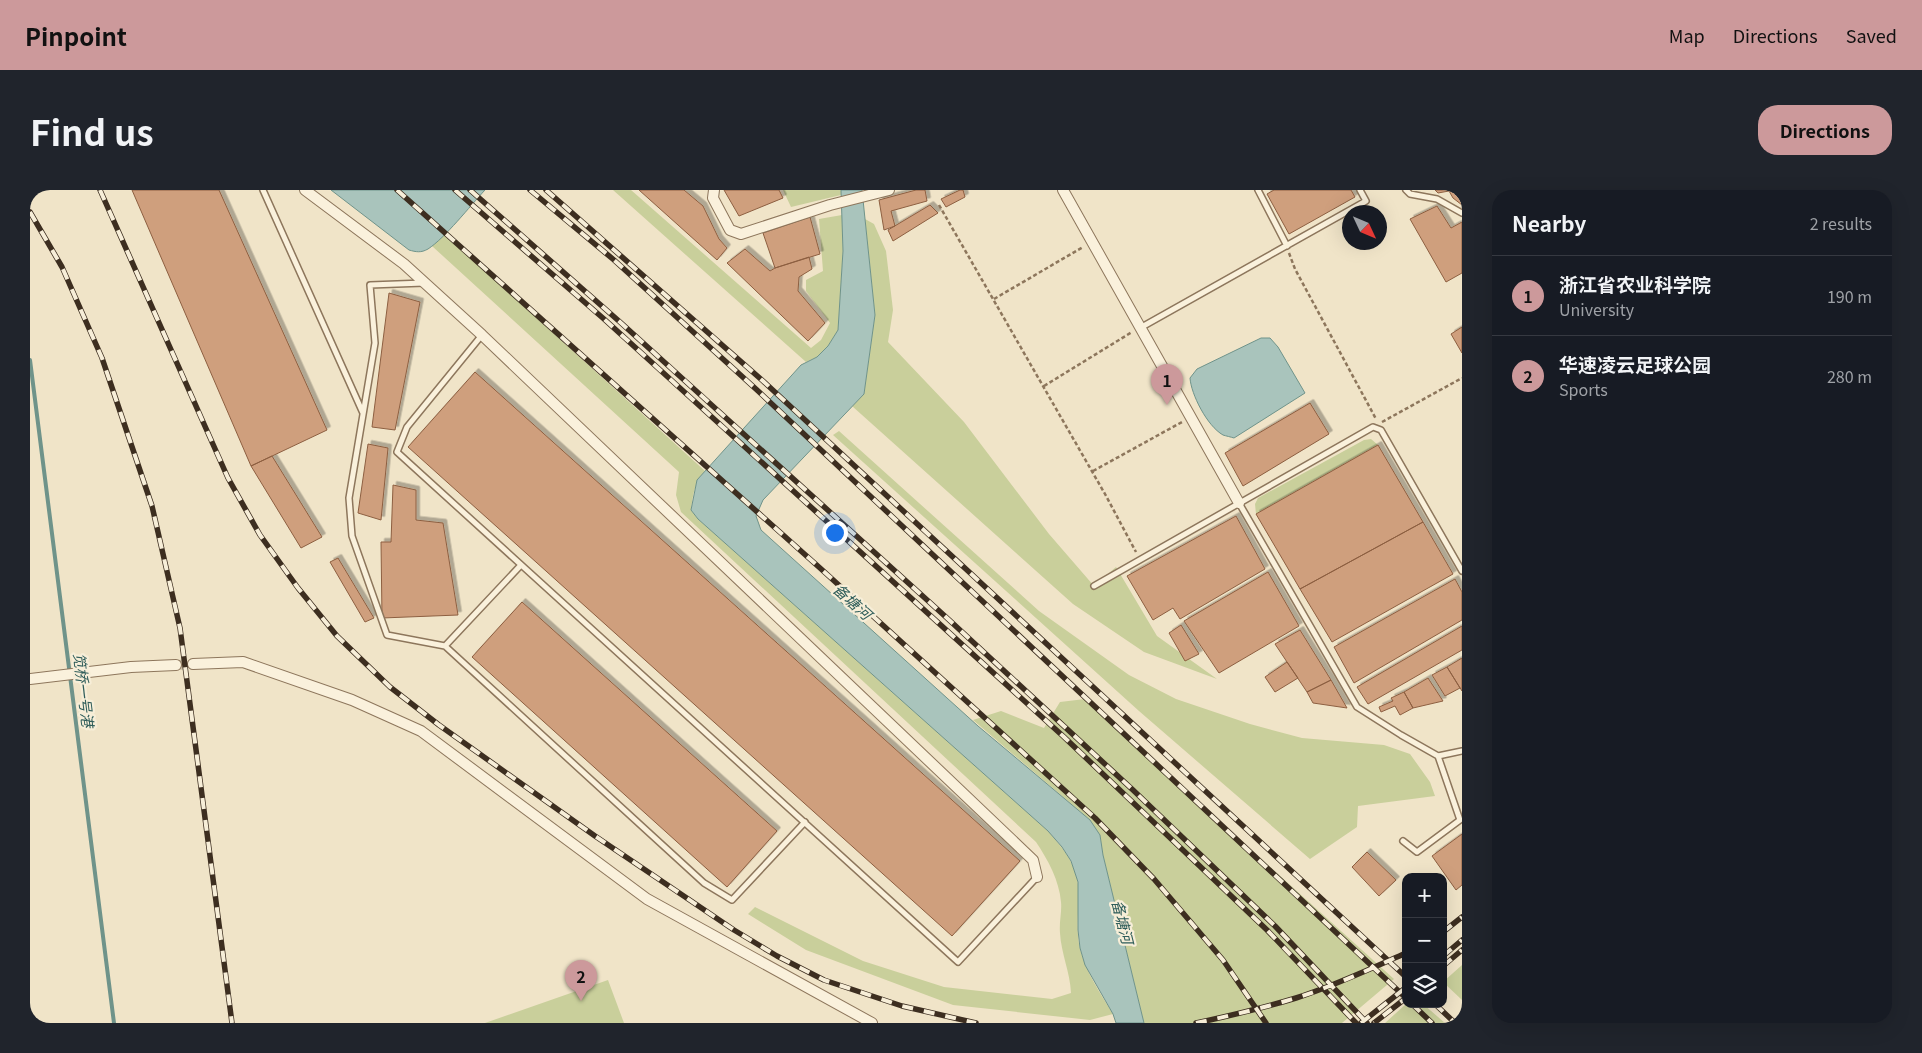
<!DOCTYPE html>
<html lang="en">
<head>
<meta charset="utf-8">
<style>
  :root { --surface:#171b24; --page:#20242c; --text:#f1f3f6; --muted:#9ea1a6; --line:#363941; --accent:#cc999b }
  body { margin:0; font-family:Georgia,"Noto Sans SC",serif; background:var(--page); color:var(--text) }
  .controls { position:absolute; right:15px; bottom:15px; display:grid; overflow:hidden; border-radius:10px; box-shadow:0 5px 20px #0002 }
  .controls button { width:45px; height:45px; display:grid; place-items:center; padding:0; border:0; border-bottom:1px solid var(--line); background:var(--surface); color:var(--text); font:25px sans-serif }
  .compass { position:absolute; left:1312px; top:15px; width:45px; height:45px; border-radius:50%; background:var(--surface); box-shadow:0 5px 20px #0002; rotate:134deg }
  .you { position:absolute; left:804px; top:342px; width:18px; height:18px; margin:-12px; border:4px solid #fff; border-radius:50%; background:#1a73e8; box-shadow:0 0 0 8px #1a73e833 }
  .badge { display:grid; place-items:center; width:32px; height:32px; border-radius:50%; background:var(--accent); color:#111; font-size:16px; font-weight:700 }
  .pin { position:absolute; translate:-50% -41px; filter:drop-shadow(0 1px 2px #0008) }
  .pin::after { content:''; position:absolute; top:26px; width:18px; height:15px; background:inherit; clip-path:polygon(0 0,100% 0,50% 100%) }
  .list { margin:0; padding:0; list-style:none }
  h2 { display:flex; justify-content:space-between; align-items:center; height:65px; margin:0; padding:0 20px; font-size:21px }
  h2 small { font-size:16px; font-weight:400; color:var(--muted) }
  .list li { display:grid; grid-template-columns:32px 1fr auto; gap:15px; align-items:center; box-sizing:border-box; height:80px; padding:0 20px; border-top:1px solid var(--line) }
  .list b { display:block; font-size:19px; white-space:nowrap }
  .list p { margin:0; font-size:16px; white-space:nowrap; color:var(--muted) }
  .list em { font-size:16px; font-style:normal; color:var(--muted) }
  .icon { flex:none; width:28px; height:28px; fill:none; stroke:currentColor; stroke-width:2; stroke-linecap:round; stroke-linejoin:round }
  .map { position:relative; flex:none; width:1432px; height:833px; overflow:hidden; border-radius:20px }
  header { display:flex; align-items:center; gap:30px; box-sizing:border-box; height:70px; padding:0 25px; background:var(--accent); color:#111 }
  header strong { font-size:24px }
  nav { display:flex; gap:28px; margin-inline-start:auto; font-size:18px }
  .intro { display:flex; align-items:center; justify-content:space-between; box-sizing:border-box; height:120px; padding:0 30px }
  h1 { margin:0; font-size:35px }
  .button { padding:12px 22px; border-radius:20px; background:var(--accent); color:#111; font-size:18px; font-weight:700 }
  main { display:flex; gap:30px; padding:0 30px }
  aside { flex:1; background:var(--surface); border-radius:20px; box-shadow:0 5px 20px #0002 }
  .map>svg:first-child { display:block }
  .green { fill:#c9cf9b }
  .water { fill:#a9c4bc; stroke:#6f938a }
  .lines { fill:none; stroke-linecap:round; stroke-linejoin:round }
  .stream { stroke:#6f938a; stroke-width:4 }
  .building { fill:#cf9f7d; stroke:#8d5f41; filter:url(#shadow) }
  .street-tunnel { stroke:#ccc0a6; stroke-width:10; stroke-dasharray:10 5; stroke-linecap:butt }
  .lane-casing { stroke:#8d765c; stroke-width:8 }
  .street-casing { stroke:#8d765c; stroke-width:12 }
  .path { stroke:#8d765c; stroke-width:2.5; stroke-dasharray:4 2.5; stroke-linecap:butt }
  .lane { stroke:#faf1dc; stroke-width:5 }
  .street { stroke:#faf1dc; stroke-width:10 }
  .rail-casing { stroke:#3d2e20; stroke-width:5.5 }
  .rail { stroke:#f7eed8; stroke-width:4; stroke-dasharray:11; stroke-linecap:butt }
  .labels { text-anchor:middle; stroke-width:4.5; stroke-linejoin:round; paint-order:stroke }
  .water-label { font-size:15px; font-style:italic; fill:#2f5d5a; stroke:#f7eed8 }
</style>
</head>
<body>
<header>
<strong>Pinpoint</strong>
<nav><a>Map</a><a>Directions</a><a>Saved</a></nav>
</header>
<div class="intro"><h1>Find us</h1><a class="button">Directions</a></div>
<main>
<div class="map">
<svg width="1432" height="833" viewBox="0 0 1432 833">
  <defs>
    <filter id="shadow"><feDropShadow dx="3.5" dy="-3.5" stdDeviation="0" flood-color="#0004"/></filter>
  </defs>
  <rect width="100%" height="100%" fill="#f0e4c8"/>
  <!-- green -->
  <path class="green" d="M583,0H601L781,158L791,150L800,133L776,101V90L793,81L789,29L812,25L813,60L808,140L798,156L787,167L776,172Z
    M753,0H811V5L761,17Z
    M835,29L844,34L856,61L863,120L858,152L934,232L1019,344L1064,396L1086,377L1127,446L1187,489L1114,462L1043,414L822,216L834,204L845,125Z
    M414,44L675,281C664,294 663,304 661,320L668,329L1018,641C1031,656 1046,673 1048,694C1050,715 1045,737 1050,759C1056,782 1070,803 1083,824L1060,830L923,815L776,760L718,724L725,717L833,771L914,797L1022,809L1041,803C1040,782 1031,763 1030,743C1029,732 1032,722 1031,712C1029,690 1018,670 1006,652L651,322L646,305L649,282L402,56Z
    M809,241L1009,421L1099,485L1146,509L1220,534L1272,548L1354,555L1380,564L1400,592L1405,606L1328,616L1327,637L1280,669L1109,521L803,245Z
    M1341,249L1348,255L1226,324L1225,314L1228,308L1334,250Z
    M1055,509L1364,789L1312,833H1114L1073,665L1070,645L1060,630L943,530L971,521L1014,538L1030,512Z
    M1432,775V810L1413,792Z
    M578,790L594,833H455Z
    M1376,814H1393L1415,833H1355Z"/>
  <!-- water -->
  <path class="water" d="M301,0H455C440,16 415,48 398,59C391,63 386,62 379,60Z
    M811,0H832L845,125L834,204L733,310L726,326L731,340L948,536L1060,630L1070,645L1073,665L1114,833H1086L1083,824L1055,775L1050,758L1048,740V692L1041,671L1032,657L1018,641L668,329L661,320L667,290L771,175L787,167L798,156L808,140L813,61Z
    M1231,148H1240L1248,157L1275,203L1204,248C1201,247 1196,246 1193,245C1177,236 1161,204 1160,188L1167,179Z"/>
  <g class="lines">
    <!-- stream -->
    <path class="stream" d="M0,170L84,833"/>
  </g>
  <!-- building -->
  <path class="building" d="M102,0H189L297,240L221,276Z
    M609,0H654L673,16L689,49L697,58L687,70Z
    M694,0H749L753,8L709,26Z
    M886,0H895L897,11L861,21L865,36L854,40L849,10Z
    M930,0H933L935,7L916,17L911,9Z
    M1244,0H1321L1325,7L1259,44L1237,4Z
    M1405,0H1432V15L1423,8L1419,1L1408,3Z
    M900,15L908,23L863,51L858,40Z
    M1407,16L1421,38L1432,32V83L1416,92L1380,29Z
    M780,27L790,64L745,78L733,43Z
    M715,59L740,81L745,78L779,67L782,79L769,87L768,101L795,133L778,151L697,73Z
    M359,103L390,112L365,240L342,237Z
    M1432,137V163L1421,144Z
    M445,182L990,671L922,746L378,257Z
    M1280,213L1299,244L1213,296L1195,263Z
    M338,254L358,258L351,330L328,323Z
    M1348,255L1393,332L1270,399L1226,324Z
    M242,266L292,347L271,358L221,276Z
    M363,295L386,300V330L413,333L428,425L352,428L351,352H361Z
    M1206,326L1235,379L1150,429L1143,418L1123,430L1097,386Z
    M1393,332L1423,384L1302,452L1270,399Z
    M308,368L344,428L335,432L300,372Z
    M1238,382L1269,436L1189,483L1154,431Z
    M1425,389L1432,402V430L1324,493L1304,457Z
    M492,412L747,641L697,697L442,467Z
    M1151,435L1169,464L1155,471L1139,443Z
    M1432,436V460L1338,514L1327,497Z
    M1270,440L1301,490L1277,502L1245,454Z
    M1432,468V501L1417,477Z
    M1257,472L1268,488L1245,502L1235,487Z
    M1417,477L1430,498L1415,506L1402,485Z
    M1398,488L1413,511L1383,518L1374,502Z
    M1301,490L1317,518L1283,513L1277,502Z
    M1374,502L1383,518L1370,525L1365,516L1351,522L1349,517L1363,511L1361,508Z
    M1432,644V695L1426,700L1402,666Z
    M1337,662L1366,690L1349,706L1322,677Z"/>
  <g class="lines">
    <!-- street-tunnel -->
    <path class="street-tunnel" d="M146,475L163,474"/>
    <defs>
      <path id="lane" d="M233,0L333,223
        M1228,0L1257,56
        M1376,0L1380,4L1407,9L1432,23
        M394,93L340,95L345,153L319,308L322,346L357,445L415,456
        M1110,138L1336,11L1330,0
        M452,145L377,237L367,262L928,772L1007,687
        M1209,313L1327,517L1371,545L1408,566L1432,561
        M491,375L415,456L674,693L702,710L775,632
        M1064,396L1343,237L1351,240L1432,381
        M1373,651L1387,662L1430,630L1408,566"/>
      <path id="street" d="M275,0L374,74L452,145L1003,670L1007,687
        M684,0L683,8L700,40L711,44L800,15L859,0
        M1033,0L1209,313
        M163,474L213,472L322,510L391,541L617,709L842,833
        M0,489L101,477L146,475"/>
    </defs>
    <!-- lane casing -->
    <use href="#lane" class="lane-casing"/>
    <!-- street casing -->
    <use href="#street" class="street-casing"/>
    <!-- path -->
    <path class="path" d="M909,15L1075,304L1106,362
      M1259,63L1265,79L1346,229
      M964,109L1053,57
      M1014,196L1102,142
      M1352,232L1432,188
      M1063,281L1152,232"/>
    <!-- lane -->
    <use href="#lane" class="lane"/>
    <!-- street -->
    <use href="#street" class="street"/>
    <defs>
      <path id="rail" d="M70,0L198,288L230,345L268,398L307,446L360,497L409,535L565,646L704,740L747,766L794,790L872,816L946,833
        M367,0L790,378L1065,628L1124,689L1193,770L1236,833
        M425,0L574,129L1034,547L1237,740L1326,833
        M440,0L590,132L917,428L1103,600L1245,736L1337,833
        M500,0L584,70L727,200L1376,808L1344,833
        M516,0L733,191L1376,787
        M0,22L32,77L72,168L122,316L150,438L202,833
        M1413,742L1432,727
        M1413,766L1432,750
        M1413,776L1432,760
        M1382,814L1402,833
        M1405,814L1425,833
        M1166,833C1199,826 1233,818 1266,808C1304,796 1340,779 1376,763
        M1331,833L1374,799"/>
    </defs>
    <!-- rail casing -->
    <use href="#rail" class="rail-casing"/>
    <!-- rail -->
    <use href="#rail" class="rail"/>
  </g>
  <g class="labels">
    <!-- water labels -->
    <g class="water-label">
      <text transform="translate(822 412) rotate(42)" y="5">备塘河</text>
      <text transform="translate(53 500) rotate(83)" y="5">笕桥一号港</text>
      <text transform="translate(1092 732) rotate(76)" y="5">备塘河</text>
    </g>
  </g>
</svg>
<div class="controls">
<button>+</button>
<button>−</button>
<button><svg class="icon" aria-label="layers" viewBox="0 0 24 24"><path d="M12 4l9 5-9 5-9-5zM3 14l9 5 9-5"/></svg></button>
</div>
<svg class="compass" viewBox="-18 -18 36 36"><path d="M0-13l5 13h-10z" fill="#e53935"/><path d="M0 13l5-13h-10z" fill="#9ea1a6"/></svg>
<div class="you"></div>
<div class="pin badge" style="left:1137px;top:215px">1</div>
<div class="pin badge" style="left:551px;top:811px">2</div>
</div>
<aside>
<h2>Nearby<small>2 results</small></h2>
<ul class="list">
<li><span class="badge">1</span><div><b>浙江省农业科学院</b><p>University</p></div><em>190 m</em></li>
<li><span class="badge">2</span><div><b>华速凌云足球公园</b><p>Sports</p></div><em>280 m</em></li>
</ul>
</aside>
</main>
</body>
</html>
